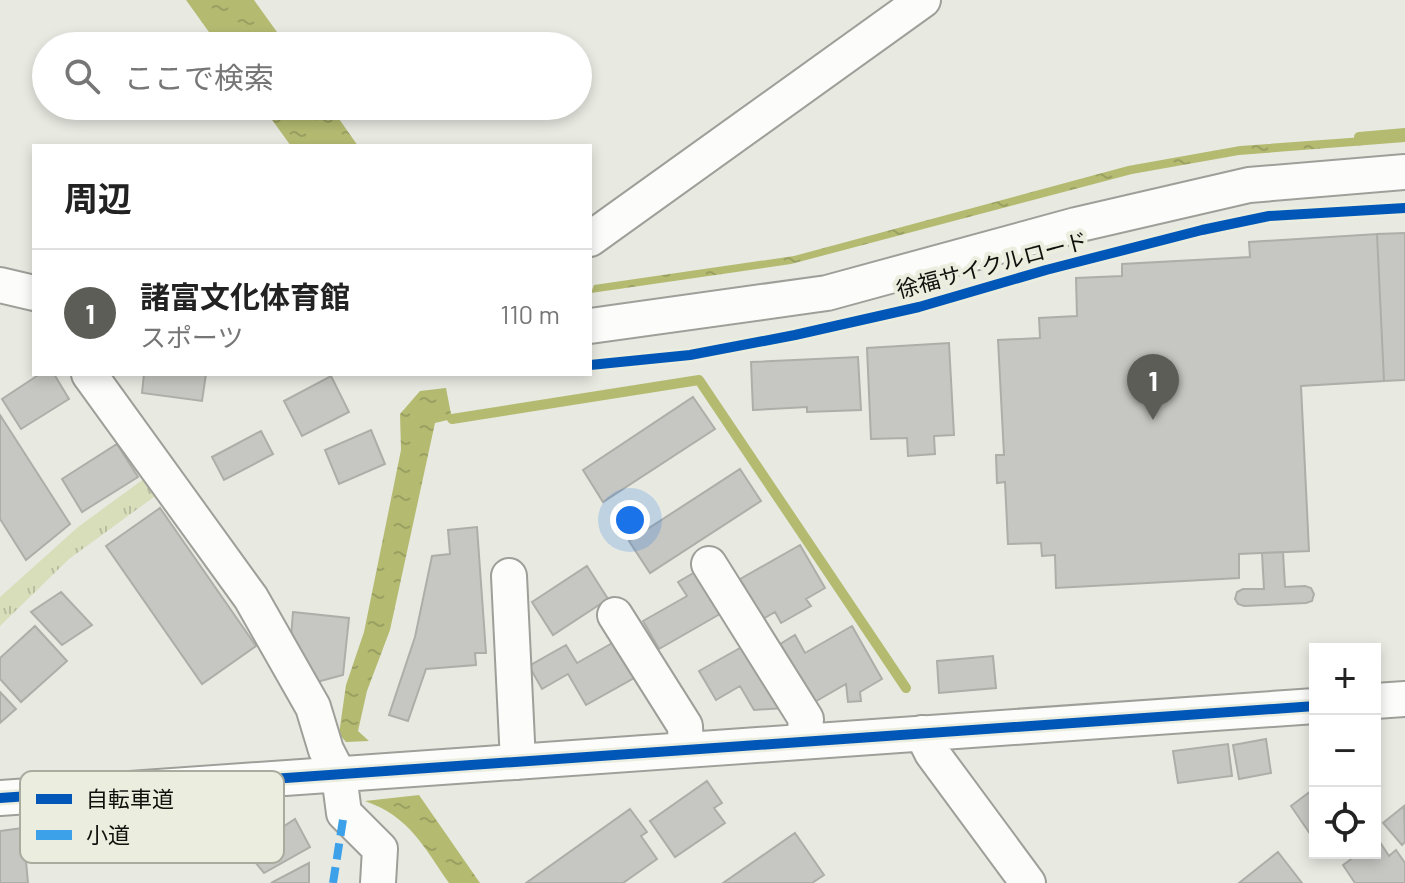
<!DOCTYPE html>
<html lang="ja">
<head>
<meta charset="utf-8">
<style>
  :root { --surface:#fff; --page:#f6f6f6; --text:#222; --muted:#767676; --line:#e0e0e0; --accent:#5c5d57 }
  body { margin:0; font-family:Barlow,"Noto Sans JP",sans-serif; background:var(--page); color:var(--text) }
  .controls { position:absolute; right:24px; bottom:24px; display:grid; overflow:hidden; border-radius:0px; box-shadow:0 4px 12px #0003 }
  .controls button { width:72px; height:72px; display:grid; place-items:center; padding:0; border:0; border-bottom:2px solid var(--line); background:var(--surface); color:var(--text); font:40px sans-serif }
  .you { position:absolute; left:630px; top:520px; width:28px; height:28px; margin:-20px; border:6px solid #fff; border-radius:50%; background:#1a73e8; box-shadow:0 0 0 12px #1a73e833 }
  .badge { display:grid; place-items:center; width:52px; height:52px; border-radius:50%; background:var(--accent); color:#fff; font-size:26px; font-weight:700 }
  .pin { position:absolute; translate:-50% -66px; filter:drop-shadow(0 2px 4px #0008) }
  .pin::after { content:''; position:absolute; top:42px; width:28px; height:24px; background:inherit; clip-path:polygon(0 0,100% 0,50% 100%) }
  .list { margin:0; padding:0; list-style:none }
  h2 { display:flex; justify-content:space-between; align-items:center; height:104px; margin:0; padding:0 32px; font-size:34px }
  h2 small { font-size:26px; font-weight:400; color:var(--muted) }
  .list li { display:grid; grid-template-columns:52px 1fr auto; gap:24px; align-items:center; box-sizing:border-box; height:128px; padding:0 32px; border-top:2px solid var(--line) }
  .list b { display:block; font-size:30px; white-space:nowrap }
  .list p { margin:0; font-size:26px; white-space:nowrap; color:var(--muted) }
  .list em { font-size:26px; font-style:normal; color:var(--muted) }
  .icon { flex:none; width:44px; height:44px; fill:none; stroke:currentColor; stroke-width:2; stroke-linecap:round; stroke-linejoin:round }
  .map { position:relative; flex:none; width:1405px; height:883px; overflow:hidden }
  .search { position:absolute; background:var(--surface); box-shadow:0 4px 12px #0003; left:32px; top:32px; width:560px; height:88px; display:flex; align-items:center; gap:20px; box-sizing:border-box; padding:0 28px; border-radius:44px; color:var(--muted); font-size:30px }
  .panel { position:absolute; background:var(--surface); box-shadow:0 4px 12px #0003; left:32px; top:144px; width:560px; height:232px; border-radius:0px }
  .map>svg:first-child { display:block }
  .grass { fill:url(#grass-tufts) }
  .water { fill:url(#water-ripples) }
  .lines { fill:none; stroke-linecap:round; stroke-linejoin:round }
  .stream { stroke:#b4bb71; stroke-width:10 }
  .building { fill:#c6c7c2; stroke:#adaea8; stroke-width:2 }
  .minor-casing { stroke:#9e9f99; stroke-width:38 }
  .minor { stroke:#fcfcfb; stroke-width:34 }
  .quiet { stroke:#3da1e9; stroke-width:8; stroke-dasharray:16 8; stroke-linecap:butt }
  .cycleway-casing { stroke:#ebedde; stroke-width:15 }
  .cycleway { stroke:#0057b8; stroke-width:10 }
  .labels { text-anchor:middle; stroke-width:8; stroke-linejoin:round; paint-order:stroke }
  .street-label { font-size:22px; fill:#10110c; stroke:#ebedde }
  .key { fill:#ebedde; stroke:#a9ab9f; stroke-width:2 }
  .key-label { font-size:22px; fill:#10110c }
</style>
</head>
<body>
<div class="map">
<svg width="1405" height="883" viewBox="0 0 1405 883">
  <defs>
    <pattern id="grass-tufts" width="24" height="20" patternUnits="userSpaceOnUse" patternTransform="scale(2)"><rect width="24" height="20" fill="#d8ddba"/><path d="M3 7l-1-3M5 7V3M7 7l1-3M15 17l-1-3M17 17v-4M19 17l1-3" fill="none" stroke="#b8bd9f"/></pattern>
    <pattern id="water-ripples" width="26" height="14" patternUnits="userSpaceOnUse" patternTransform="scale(2)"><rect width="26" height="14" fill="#b4bb71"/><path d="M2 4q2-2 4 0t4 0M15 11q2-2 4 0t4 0" fill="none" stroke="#9aa061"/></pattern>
  </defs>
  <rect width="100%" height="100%" fill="#e8eae2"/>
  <!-- grass -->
  <path class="grass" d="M145,478L158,494L69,559L0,626V597L78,527Z"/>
  <!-- water -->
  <path class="water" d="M186,0H254L287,46H219Z
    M262,106H330L358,146H291Z
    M1405,134V142L1239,155L1132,174L791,264L591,293L594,285L794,256L1128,166L1240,146Z
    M446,388L452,419L435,423L390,630L367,691L358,731L369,741L346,742L339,734L346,685L364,632L401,450L400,414L420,391Z
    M419,795L480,883H449C423,846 410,817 365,801Z"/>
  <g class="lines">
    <!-- stream -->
    <path class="stream" d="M1359,137L1405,133
      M452,419L699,380L906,688"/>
  </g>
  <!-- building -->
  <path class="building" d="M1405,233V380L1384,381L1377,234Z
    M1377,234L1384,381L1301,386L1309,551L1239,554V578L1056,588L1055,555L1042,556L1041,543L1008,544L1005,482L997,483L996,455H1004L998,340L1040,338L1039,318L1077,316L1076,278L1122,276V264L1250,257L1249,242Z
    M949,343L954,435L934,436L935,454L908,456L907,438L871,439L867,348Z
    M858,357L861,410L807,412V407L753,410L751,362Z
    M40,374H54L69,399L21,429L2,399Z
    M144,374H206L202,401L142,393Z
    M331,376L349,412L302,436L284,401Z
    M693,397L715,429L603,502L583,470Z
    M0,415L70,524L26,560L0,519Z
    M371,430L385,464L339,484L325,450Z
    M261,431L273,454L224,480L212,457Z
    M117,444L138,477L82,512L62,479Z
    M740,469L761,501L650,573L629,541Z
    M160,508L256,646L202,684L106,546Z
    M477,527L486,653H475L476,665L426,669L408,721L389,715L415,637L432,556L450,554L448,530Z
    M800,545L825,588L806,599L811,606L781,623L775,612L763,619L740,579Z
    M1283,552L1285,587L1305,586L1311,588L1314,594L1312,601L1306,603L1244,606L1238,604L1235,599L1237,592L1243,589H1264L1262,553Z
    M587,566L608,599L553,635L532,602Z
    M695,572L720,614L659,649L643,621L687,596L678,582Z
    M61,592L92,625L62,645L31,612Z
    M293,612L349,618L343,675L313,683L291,637Z
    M35,626L67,661L21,702L0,679V658Z
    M852,626L882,679L860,692L861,701L848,702L846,684L813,703L780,644L795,635L805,653Z
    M614,642L634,678L586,705L568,674L542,689L529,666L566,645L577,663Z
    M747,644L784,708L754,710L740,686L716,700L699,671Z
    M993,656L996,688L939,693L937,661Z
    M0,692L16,709L0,723Z
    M1266,739L1271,773L1239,779L1233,745Z
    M1228,744L1232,776L1178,783L1173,751Z
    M707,781L722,803L714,808L725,823L675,857L650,821Z
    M1315,788V841L1291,806Z
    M1404,806L1405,842L1402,845L1383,823Z
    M630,809L647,832L641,836L657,859L623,883H526Z
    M295,819L310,847L264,873L246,851L262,840L256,830L269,822L275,832Z
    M23,828L28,883H0V831Z
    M795,833L824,875L812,883H723Z
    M1376,836L1389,856L1396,850L1405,863V883H1355L1343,865L1357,855L1356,853H1375Z
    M1278,852L1302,883H1239Z
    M309,863V883H271Z"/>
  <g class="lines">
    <defs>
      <path id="minor" d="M590,239L923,0
        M0,285L34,293
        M590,326L827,293L1076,225L1249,185L1405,172
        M89,374L251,598L313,707L326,750L339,775L344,813L380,849L378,883
        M709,564L806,719L804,741
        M509,576L518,762
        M615,615L685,726L686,750
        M1375,701L1405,699
        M922,733L932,753L1028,883
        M0,798L1315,706"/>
    </defs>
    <!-- minor casing -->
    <use href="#minor" class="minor-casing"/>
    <!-- minor -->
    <use href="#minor" class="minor"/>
    <!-- quiet -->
    <path class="quiet" d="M333,883L344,813"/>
    <defs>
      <path id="cycleway" d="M590,365L690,355L795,335L919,307L1046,270L1202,230L1269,216L1405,208
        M0,798L1315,706"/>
    </defs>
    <!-- cycleway casing -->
    <use href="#cycleway" class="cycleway-casing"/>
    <!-- cycleway -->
    <use href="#cycleway" class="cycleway"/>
  </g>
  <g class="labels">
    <!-- street labels -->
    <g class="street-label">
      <text transform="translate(992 265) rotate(-15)" y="8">徐福サイクルロード</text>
    </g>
  </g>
  <!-- legend -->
  <rect x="20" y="771" width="264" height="92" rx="12" class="key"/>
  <rect x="36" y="794" width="36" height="10" fill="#0057b8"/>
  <rect x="36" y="830" width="36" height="10" fill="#3da1e9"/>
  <g class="key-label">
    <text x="86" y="807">自転車道</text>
    <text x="86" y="843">小道</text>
  </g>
</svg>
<div class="controls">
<button>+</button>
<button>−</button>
<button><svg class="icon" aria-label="locate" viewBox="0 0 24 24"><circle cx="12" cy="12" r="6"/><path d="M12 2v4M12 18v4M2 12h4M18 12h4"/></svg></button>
</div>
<div class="you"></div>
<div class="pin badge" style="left:1153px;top:420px">1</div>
<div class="search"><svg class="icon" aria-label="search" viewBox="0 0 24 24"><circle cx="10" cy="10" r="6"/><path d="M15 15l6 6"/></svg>ここで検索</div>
<section class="panel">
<h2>周辺<small></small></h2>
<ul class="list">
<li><span class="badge">1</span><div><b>諸富文化体育館</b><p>スポーツ</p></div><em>110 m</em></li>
</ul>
</section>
</div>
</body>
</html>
